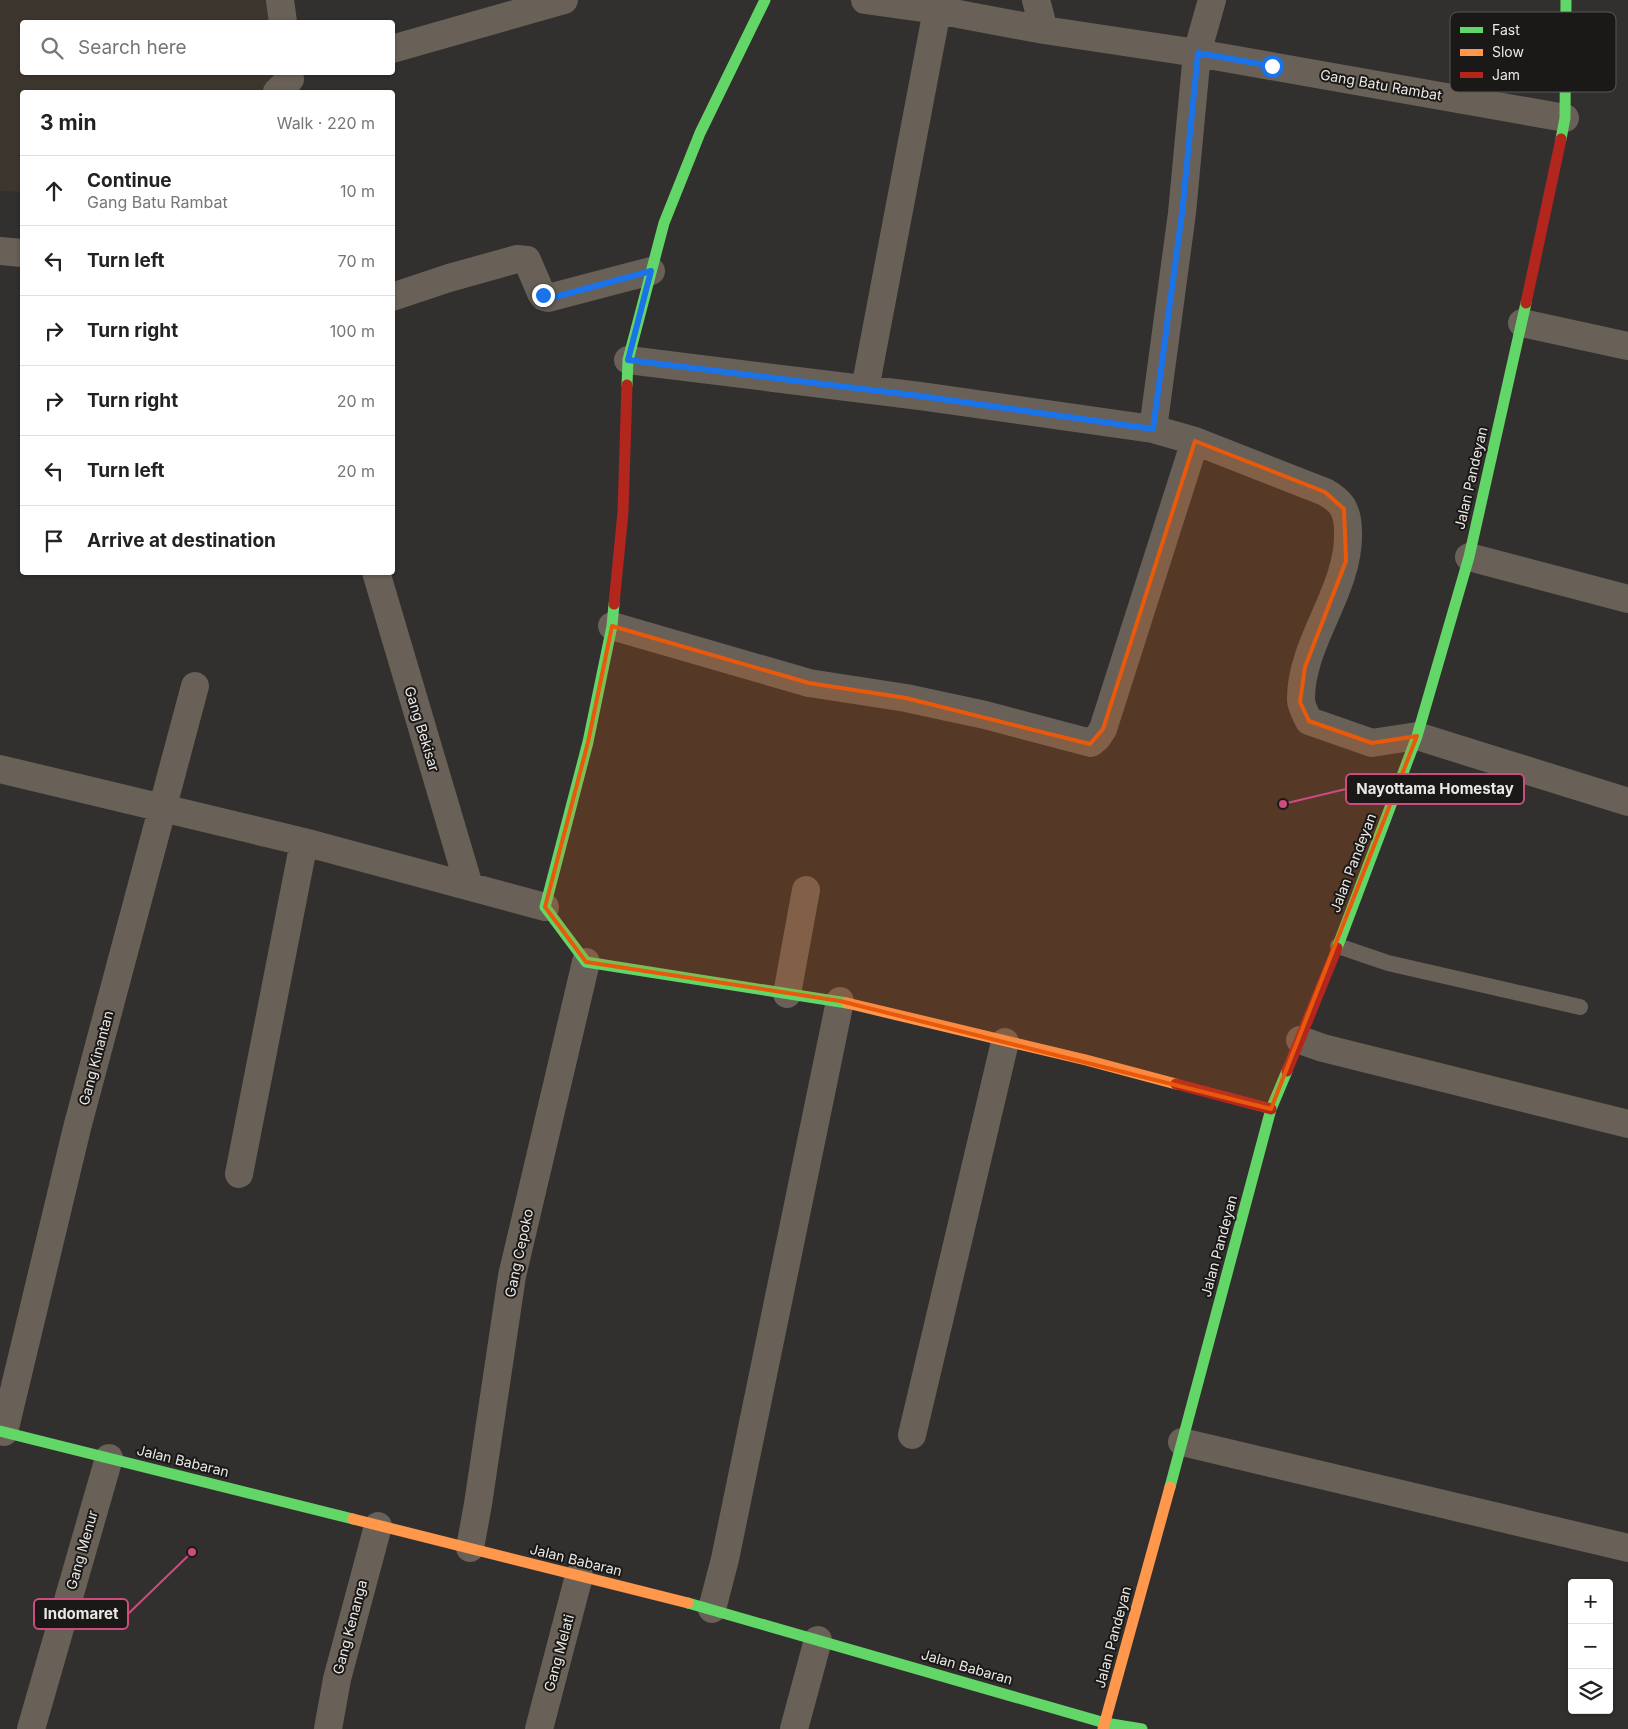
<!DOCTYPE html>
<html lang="en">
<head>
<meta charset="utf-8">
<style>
  :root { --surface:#fff; --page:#f6f6f6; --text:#222; --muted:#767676; --line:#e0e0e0 }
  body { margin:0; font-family:Inter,sans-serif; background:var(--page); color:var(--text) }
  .controls { position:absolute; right:15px; bottom:15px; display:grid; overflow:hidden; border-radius:5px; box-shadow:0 1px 4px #0004 }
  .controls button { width:45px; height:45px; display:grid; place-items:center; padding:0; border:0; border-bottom:1px solid var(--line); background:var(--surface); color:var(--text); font:25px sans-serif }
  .stop { position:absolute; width:15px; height:15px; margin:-11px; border:4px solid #1a73e8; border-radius:50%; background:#fff }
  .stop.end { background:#1a73e8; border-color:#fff; box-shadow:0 1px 5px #0008 }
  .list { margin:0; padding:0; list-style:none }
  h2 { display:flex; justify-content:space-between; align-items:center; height:65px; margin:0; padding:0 20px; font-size:21px }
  h2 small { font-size:16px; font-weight:400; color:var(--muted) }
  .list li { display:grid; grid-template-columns:32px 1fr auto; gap:15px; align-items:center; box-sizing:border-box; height:70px; padding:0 20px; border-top:1px solid var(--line) }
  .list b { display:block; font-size:19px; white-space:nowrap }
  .list p { margin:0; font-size:16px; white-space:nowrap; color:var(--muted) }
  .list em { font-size:16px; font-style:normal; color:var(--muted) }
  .icon { flex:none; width:28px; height:28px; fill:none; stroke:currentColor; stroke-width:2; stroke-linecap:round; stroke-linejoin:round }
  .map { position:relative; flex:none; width:1628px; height:1729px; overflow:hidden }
  .search { position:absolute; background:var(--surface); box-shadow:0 1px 4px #0004; left:20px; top:20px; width:375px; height:55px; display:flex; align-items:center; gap:12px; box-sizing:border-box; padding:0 18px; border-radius:5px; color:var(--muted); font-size:19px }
  .panel { position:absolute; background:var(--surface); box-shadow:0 1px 4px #0004; left:20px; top:90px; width:375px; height:485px; border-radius:5px }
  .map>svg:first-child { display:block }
  .built { fill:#3d362e }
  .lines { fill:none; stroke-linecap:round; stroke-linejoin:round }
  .lane { stroke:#696157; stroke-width:16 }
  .street { stroke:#696157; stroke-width:28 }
  .fast { stroke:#63d668; stroke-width:11 }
  .slow { stroke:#ff974d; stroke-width:11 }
  .jam { stroke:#b3261e; stroke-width:11 }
  .route { stroke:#1a73e8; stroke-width:6 }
  .marked { fill:#e8590c; fill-opacity:0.2; stroke:#e8590c; stroke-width:4; stroke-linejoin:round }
  .labels { text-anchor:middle; stroke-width:4; stroke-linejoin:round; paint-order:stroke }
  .street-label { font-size:14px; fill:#eae8e5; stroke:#1b1917 }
  .key { fill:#1b1917; stroke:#595755; stroke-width:1 }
  .key-label { font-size:14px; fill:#eae8e5 }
  .leader { fill:none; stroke:#cc4c7e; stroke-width:2 }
  .callout-dot { fill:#cc4c7e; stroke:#1b1917; stroke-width:2 }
  .callout { fill:#1b1917; stroke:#cc4c7e; stroke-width:2 }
  .callout-label { font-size:15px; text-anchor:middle; font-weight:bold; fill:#eae8e5 }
</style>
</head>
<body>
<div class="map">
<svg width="1628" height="1729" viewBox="0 0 1628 1729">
  <rect width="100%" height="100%" fill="#32302e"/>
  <!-- built -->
  <path class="built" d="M0,0H280L283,22H22V72H289L277,92H22V192L0,191Z"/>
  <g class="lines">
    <!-- lane -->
    <path class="lane" d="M1338,946L1388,963L1580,1007"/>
    <!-- street -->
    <path class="street" d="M280,0L283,22
      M865,0L937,10L1044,30L1197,53L1565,118
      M1036,0L1044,30
      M392,49L564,0
      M277,92L290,79L289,72
      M0,251L22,253
      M392,297L449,278L517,259L527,260L541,293L544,297L548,298L651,271
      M1522,323L1628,346
      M628,360L920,396L1153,429L1195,441L1325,492C1332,496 1341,502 1344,510C1347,516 1348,525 1348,532C1350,590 1300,643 1301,700C1301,706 1306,715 1309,721L1372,743L1417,736L1628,802
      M865,389L937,10
      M1153,429L1182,213L1197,53L1212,0
      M1469,557L1628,599
      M376,572L469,886
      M612,626L809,683L906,698L985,715L1091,743L1097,738L1103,729L1195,441
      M0,769L304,842L545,907
      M787,994L806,890
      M1300,1040L1323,1048L1628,1124
      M239,1174L304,842
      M4,1432L77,1128L195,686
      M912,1435L1005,1042
      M1182,1442L1628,1548
      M470,1548L478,1504L512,1276L586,962
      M712,1609L725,1559L840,1001
      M31,1729L109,1458
      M328,1729L337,1679L378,1526
      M539,1729L579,1576
      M794,1729L818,1640"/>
    <!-- fast -->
    <path class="fast" d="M1561,139L1565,118L1566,0
      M627,385L628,360L664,223L700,133L765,0
      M614,604L612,626L588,742L545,907L586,962L847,1003
      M1337,948L1417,736L1469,557L1526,303
      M0,1431L353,1519
      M1170,1487L1271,1109L1287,1071
      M688,1603L1105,1723L1142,1729"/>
    <!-- slow -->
    <path class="slow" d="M847,1003L1086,1060L1176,1084
      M353,1519L688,1603
      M1103,1729L1170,1487"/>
    <!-- jam -->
    <path class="jam" d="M1526,303L1561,139
      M614,604L623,512L627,385
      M1287,1071L1337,948
      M1176,1084L1271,1109"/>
  </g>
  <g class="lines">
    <!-- route -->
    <path class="route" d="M543,295L544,297L551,298L651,271L628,360L920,396L1153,429L1182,213L1198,53L1272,66"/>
  </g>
  <!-- marked area -->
  <path class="marked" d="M1195,441L1325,492L1344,509L1346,561L1305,667L1300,702L1309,721L1372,743L1417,736L1271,1109L840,1001L586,962L545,907L588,742L612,626L809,683L906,698L1090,744L1103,729Z"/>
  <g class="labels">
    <!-- street labels -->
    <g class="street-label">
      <text transform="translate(1381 85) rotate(10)" y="5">Gang Batu Rambat</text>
      <text transform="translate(1471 478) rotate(-77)" y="5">Jalan Pandeyan</text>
      <text transform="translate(422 729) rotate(73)" y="5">Gang Bekisar</text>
      <text transform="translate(1353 863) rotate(-69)" y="5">Jalan Pandeyan</text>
      <text transform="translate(96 1058) rotate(-75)" y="5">Gang Kinantan</text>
      <text transform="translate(1219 1246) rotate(-75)" y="5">Jalan Pandeyan</text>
      <text transform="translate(519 1253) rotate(-78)" y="5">Gang Cepoko</text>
      <text transform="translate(183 1461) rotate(14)" y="5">Jalan Babaran</text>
      <text transform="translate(82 1550) rotate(-74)" y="5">Gang Menur</text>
      <text transform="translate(576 1560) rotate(14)" y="5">Jalan Babaran</text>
      <text transform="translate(350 1627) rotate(-75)" y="5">Gang Kenanga</text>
      <text transform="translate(1113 1637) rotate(-75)" y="5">Jalan Pandeyan</text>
      <text transform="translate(559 1653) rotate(-75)" y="5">Gang Melati</text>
      <text transform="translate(967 1667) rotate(16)" y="5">Jalan Babaran</text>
    </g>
  </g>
  <!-- legend -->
  <rect x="1450" y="12" width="166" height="80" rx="8" class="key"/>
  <rect x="1460" y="27" width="23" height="6" fill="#63d668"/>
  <rect x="1460" y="49" width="23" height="7" fill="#ff974d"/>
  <rect x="1460" y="72" width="23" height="6" fill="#b3261e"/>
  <g class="key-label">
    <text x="1492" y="35">Fast</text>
    <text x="1492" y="57">Slow</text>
    <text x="1492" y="80">Jam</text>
  </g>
  <!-- callouts -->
  <path class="leader" d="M1283 804L1346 789M192 1552L128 1614"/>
  <g class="callout-dot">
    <circle cx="1283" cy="804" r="5"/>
    <circle cx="192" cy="1552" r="5"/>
  </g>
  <g class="callout">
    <rect x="1346" y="774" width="178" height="30" rx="5"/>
    <rect x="34" y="1599" width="94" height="30" rx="5"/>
  </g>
  <g class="callout-label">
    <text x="1435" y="794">Nayottama Homestay</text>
    <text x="81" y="1619">Indomaret</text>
  </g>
</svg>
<div class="controls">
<button>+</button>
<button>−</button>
<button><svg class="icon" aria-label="layers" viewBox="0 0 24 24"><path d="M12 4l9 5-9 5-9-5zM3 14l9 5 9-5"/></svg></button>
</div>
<div class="stop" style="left:1272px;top:66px"></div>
<div class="stop end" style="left:543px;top:295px"></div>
<div class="search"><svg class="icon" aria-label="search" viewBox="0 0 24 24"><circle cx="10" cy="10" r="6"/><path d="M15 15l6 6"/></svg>Search here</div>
<section class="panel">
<h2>3 min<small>Walk · 220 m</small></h2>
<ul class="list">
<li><svg class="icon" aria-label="ahead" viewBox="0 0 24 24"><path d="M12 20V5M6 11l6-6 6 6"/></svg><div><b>Continue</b><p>Gang Batu Rambat</p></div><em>10 m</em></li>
<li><svg class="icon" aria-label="left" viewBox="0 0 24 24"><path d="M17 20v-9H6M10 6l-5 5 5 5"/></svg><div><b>Turn left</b></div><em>70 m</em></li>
<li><svg class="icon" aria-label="right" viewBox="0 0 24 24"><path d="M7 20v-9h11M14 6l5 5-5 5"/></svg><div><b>Turn right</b></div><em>100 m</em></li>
<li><svg class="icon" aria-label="right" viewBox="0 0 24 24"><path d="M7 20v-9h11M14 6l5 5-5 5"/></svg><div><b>Turn right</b></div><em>20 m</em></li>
<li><svg class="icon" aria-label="left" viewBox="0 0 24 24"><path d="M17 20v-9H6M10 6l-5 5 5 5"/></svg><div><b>Turn left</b></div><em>20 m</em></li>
<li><svg class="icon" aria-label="arrive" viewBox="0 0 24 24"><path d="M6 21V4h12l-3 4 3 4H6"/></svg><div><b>Arrive at destination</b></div></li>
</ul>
</section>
</div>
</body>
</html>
